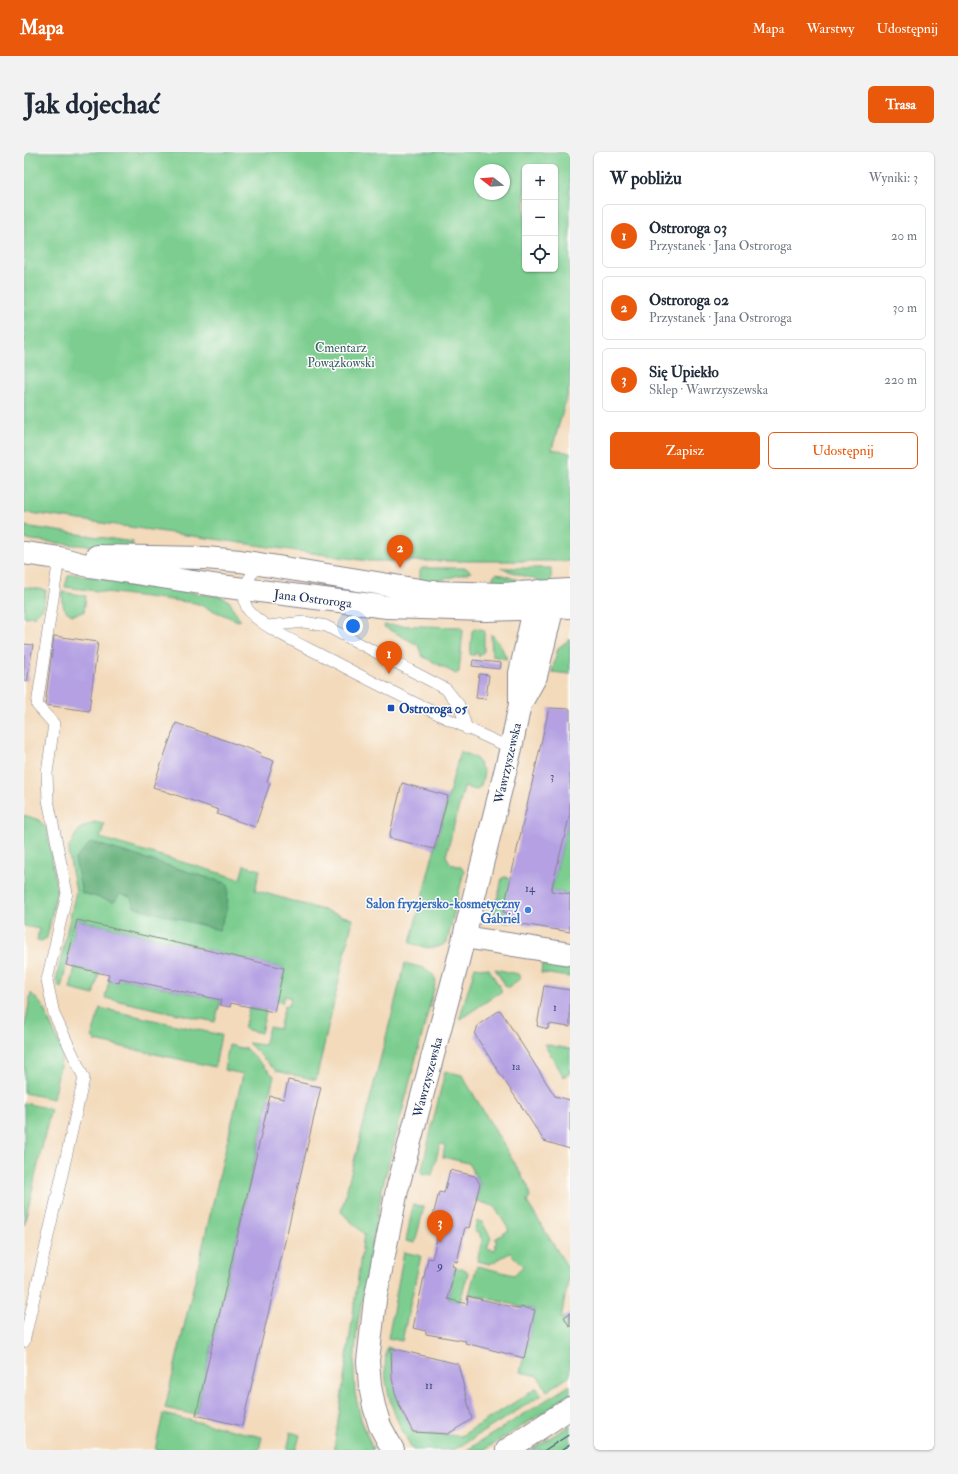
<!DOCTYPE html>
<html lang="pl">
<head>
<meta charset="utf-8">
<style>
  :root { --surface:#fff; --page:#f2f2f3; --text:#1f2937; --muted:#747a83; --line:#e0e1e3; --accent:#ea580c }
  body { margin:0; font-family:"IM FELL Double Pica",serif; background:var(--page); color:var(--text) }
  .controls { position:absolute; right:12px; top:12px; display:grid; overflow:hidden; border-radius:6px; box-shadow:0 1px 3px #0004 }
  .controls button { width:36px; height:36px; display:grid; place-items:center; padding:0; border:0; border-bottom:1px solid var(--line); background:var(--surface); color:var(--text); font:20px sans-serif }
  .compass { position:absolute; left:450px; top:12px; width:36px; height:36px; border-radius:50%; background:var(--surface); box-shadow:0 1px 3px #0004; rotate:287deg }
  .you { position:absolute; left:329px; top:474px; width:14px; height:14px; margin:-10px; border:3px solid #fff; border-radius:50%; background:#1a73e8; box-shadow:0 0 0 6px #1a73e833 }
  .badge { display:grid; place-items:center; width:26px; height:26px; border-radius:50%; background:var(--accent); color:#fff; font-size:13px; font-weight:700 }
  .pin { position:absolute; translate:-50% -33px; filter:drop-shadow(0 1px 2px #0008) }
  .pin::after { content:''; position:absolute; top:21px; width:14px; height:12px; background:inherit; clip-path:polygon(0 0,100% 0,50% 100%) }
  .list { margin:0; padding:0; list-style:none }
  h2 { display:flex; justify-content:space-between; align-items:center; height:52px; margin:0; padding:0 16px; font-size:17px }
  h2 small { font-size:13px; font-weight:400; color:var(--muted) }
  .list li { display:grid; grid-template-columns:26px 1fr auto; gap:12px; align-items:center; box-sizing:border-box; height:64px; margin:0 8px 8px; padding:0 8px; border:1px solid var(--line); border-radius:6px }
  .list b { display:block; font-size:15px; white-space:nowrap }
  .list p { margin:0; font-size:13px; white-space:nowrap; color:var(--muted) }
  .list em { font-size:13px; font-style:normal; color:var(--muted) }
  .actions { display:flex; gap:8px; padding:12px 16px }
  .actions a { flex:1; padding:9px 0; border:1px solid var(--accent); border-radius:6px; text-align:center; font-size:14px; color:var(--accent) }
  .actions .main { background:var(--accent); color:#fff }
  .icon { flex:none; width:22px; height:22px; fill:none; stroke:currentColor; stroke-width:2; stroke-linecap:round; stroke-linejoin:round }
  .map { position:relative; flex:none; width:546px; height:1298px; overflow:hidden; border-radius:6px }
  header { display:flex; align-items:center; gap:24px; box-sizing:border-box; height:56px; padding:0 20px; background:var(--accent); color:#fff }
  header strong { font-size:19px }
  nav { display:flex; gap:22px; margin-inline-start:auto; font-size:14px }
  .intro { display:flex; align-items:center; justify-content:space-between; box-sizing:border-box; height:96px; padding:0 24px }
  h1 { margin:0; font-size:28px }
  .button { padding:10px 18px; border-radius:6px; background:var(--accent); color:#fff; font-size:14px; font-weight:700 }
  main { display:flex; gap:24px; padding:0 24px }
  aside { flex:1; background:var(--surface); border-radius:6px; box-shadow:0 1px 3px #0004 }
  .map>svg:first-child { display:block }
  .green { fill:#7ccd8f; stroke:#4c7e76; fill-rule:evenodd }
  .forest { fill:#65b07a; stroke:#40706c }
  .building { fill:#b4a0e3 }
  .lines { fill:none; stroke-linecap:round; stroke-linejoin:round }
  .service-casing { stroke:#87848c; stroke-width:12 }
  .minor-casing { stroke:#87848c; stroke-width:24 }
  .tertiary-casing { stroke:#87848c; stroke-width:24 }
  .service { stroke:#fff; stroke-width:11 }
  .minor { stroke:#fff; stroke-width:22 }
  .tertiary { stroke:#fff; stroke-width:22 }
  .tram { stroke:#1b2f5e; stroke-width:1 }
  .transit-dot { fill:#1a4fb4; stroke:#fdfcf7; stroke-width:1.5 }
  .shop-dot { fill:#3f7fe0; stroke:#fdfcf7; stroke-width:1.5 }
  .labels { text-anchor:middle; stroke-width:3; stroke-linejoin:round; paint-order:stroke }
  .number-label { font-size:11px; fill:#414b7f }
  .park-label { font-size:13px; fill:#385e6d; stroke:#fdfcf7 }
  .street-label { font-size:13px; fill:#1b2f5e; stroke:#fdfcf7 }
  .transit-label { font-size:13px; font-weight:bold; fill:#164399; stroke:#fdfcf7; text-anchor:start }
  .shop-label { font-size:13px; font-weight:bold; fill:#366cbe; stroke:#fdfcf7; text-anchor:end }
</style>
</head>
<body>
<header>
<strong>Mapa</strong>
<nav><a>Mapa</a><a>Warstwy</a><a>Udostępnij</a></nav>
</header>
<div class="intro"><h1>Jak dojechać</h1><a class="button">Trasa</a></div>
<main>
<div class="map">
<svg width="546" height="1298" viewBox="0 0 546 1298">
  <rect width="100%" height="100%" fill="#fdfcf7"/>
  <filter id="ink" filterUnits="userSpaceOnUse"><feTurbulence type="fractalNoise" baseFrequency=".025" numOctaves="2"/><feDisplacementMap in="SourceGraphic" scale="8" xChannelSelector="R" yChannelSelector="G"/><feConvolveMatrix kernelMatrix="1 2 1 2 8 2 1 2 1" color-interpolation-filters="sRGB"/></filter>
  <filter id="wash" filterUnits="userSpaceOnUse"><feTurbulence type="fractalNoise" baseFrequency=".012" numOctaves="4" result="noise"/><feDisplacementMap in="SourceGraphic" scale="16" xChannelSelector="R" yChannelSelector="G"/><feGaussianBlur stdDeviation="0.9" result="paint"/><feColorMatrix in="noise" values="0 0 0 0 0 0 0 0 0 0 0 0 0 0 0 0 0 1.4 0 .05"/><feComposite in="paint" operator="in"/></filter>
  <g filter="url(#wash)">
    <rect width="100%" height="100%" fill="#f3dabb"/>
    <!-- green -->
    <path class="green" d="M0,0H546V234L528,297L546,301V409H344L0,360ZM501,15H531V117H501ZM456,18H480V42H456Z
      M0,374L109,390L108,395L51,393L0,387Z
      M398,416H442L447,420L410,430L396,428V419Z
      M476,416H527V429L524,432Z
      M48,422L198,445L205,449L216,468L214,469L171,451L41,435L44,424Z
      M472,422L478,423L508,432H469V425Z
      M0,435L22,438L19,456L11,464L0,465Z
      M39,440L62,444L60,460L48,463C38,458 38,451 39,440Z
      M360,473L436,475L439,478L435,520L432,522L398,504L394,493L360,475Z
      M452,476L460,478V499L456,504H454V500H452L451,503H446L448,479Z
      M467,482L475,490L483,507L468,504Z
      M546,487V522L528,520L534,496Z
      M436,599L452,606L460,620L457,634L452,638L440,635L422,704L427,712L437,715L440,719L423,790C411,800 400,795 386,791Z
      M546,662V742L527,739Z
      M0,663L15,668L23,677L33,738L23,786L17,789L13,788L15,777L0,774Z
      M70,670L80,672L76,686L216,727L220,713L236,718L231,738L329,767L292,928L252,919L224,891L240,893L245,875L255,877L261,853L265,854L267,846L260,844L258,851L252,849L260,816L53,768L37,836L35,835L32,828L52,739L45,704V695L52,682L57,676Z
      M481,725L492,727L484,761L487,762L485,771L469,767L478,726Z
      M381,811C393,815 408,815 412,829L358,1037L333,1176L330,1216L331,1241L337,1267L349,1298H310L340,1082L317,1060Z
      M518,812L546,817V825L517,821Z
      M51,815L75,821L70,843L46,837Z
      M451,815L465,817L478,839L435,868Z
      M471,817L494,822L497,826L483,836Z
      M96,826L197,848L191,870L81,846L85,829Z
      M7,841L18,853L39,900L29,947L0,941V879Z
      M225,855L242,859L237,881L220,877Z
      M76,856L197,883L191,915L71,889L68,884Z
      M520,892L546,897V921L540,925Z
      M205,893L222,897L250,924L172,1263L141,1256L219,922L200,918Z
      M421,919L438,923L504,1034L506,1045L503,1050L546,1119L537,1167L540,1165L546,1175V1224L523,1239L514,1224L496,1220L511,1158L445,1142L453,1114L490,1123L499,1114L486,1101L466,1112L453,1109L458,1088L455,1081L450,1080L453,1069L458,1070L467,1086L463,1096L470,1098L473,1089L471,1087L485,1078L470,1054L452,1049L456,1032L444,1011L419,1005L421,993L416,992L408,1023L397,1021Z
      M0,951L27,957L0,1073Z
      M389,1053L400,1055L391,1091L382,1089Z
      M380,1100L397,1104L378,1189L364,1186Z
      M431,1115L442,1118L444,1121L436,1150L424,1147Z
      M363,1195L367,1196C367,1227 373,1253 389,1280L437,1284L513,1236L518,1243L430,1298H389C370,1266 356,1233 363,1195Z
      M546,1233V1244L460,1298H443Z
      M139,1262L238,1285L235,1298H131Z
      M546,1273V1298H507Z
      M267,1280L276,1283L272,1298H263Z"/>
    <!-- forest -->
    <path class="forest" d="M67,690L204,732L203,758L195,778L110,755L106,745L96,742L90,750L58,741L51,707Z"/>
    <g id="blocks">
      <!-- building -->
      <path class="building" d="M30,484L74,490L65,559L21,553Z
        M0,492L9,493L3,529L0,528Z
        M449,508L477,511L476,517L448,514Z
        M455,522L465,523L462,547L452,546Z
        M525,556L546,557V662L527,739L546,742V780L486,770L487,762L479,760Z
        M152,571L237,601L236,604L250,609L243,630L246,631L231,675L193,662L195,658L129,635Z
        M378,631L424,644L410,697L365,686Z
        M53,768L260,816L250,860L207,851L206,855L196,853L197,848L96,826L95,831L83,828L85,823L42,813Z
        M520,834L546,838V875L525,872L524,877L513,874Z
        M476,858L531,944L546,948V997L520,989L451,883L454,873Z
        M264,928L297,935L218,1274L172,1263L246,944L260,947Z
        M426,1018L451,1024L456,1032L445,1076L441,1075L433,1110L430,1109L428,1114L431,1115L424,1147L443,1152L444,1144L496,1157L497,1155L511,1158L500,1206L441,1191L442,1189L402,1182V1179L389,1176L404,1106L408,1107L415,1079L406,1076L415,1040L420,1041Z
        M546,1161V1175L540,1165Z
        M367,1196L434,1212L448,1267L424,1282L389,1280L376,1255L371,1241L368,1226Z"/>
    </g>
  </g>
  <g filter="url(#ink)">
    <use href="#blocks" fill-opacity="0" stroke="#87848c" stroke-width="1"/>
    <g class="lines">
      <defs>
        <path id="service" d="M239,414C223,419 214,447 226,460C241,477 280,494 301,505C362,537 423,568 487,596
          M244,474L280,470L302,474L422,537L435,553L443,577
          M0,1190L60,926L30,862L23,828L43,741L24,648L23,621L30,572L13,553L35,406"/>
        <path id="minor" d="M0,401L35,406L65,414L196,434L363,455L463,458L546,455
          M73,404L181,406L216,409L408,440L477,442L546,438
          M497,551L512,524L532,442
          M440,785L546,802
          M369,1298L356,1274L350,1254L346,1234L344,1209L351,1148L373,1038L433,813L487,596L496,552V521L514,439"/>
        <path id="tertiary" d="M483,1298L546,1256"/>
      </defs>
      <!-- service casing -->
      <use href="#service" class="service-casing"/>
      <!-- minor casing -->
      <use href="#minor" class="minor-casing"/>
      <!-- tertiary casing -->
      <use href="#tertiary" class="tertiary-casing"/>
      <!-- service -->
      <use href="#service" class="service"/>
      <!-- minor -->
      <use href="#minor" class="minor"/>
      <!-- tertiary -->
      <use href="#tertiary" class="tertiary"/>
      <!-- tram -->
      <path class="tram" d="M521,1298L546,1282
        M538,1298L546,1293"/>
    </g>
  </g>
  <!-- markers -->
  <rect class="transit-dot" x="363" y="552" width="8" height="8" rx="2"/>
  <circle class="shop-dot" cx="504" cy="758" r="4"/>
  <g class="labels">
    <!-- number labels -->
    <g class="number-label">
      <text x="528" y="628">3</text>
      <text x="506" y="740">14</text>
      <text x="531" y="859">1</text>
      <text x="492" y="918">1a</text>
      <text x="416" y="1117">9</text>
      <text x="405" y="1237">11</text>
    </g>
    <!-- park labels -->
    <g class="park-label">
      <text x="317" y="200">Cmentarz<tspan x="317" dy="15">Powązkowski</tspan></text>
    </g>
    <!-- street labels -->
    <g class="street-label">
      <text transform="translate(289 446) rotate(7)" y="5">Jana Ostroroga</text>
      <text transform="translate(483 611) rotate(-77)" y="5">Wawrzyszewska</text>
      <text transform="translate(403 925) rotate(-75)" y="5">Wawrzyszewska</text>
    </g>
    <!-- transit labels -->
    <g class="transit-label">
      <text x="375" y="561">Ostroroga 05</text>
    </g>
    <!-- shop labels -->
    <g class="shop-label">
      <text x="496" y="756">Salon fryzjersko-kosmetyczny<tspan x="496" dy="15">Gabriel</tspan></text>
    </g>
  </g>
</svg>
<div class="controls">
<button>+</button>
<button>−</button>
<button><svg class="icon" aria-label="locate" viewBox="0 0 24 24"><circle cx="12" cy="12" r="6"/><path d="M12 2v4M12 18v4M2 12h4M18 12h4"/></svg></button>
</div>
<svg class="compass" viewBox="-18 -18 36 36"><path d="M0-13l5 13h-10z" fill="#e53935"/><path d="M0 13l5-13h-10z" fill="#747a83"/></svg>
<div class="you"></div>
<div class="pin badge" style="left:365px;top:522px">1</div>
<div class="pin badge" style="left:376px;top:416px">2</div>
<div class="pin badge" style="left:416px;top:1091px">3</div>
</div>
<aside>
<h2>W pobliżu<small>Wyniki: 3</small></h2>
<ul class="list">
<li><span class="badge">1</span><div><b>Ostroroga 03</b><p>Przystanek · Jana Ostroroga</p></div><em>20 m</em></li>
<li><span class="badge">2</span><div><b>Ostroroga 02</b><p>Przystanek · Jana Ostroroga</p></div><em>30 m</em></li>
<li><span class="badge">3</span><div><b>Się Upiekło</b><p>Sklep · Wawrzyszewska</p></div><em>220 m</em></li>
</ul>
<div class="actions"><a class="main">Zapisz</a><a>Udostępnij</a></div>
</aside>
</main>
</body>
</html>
